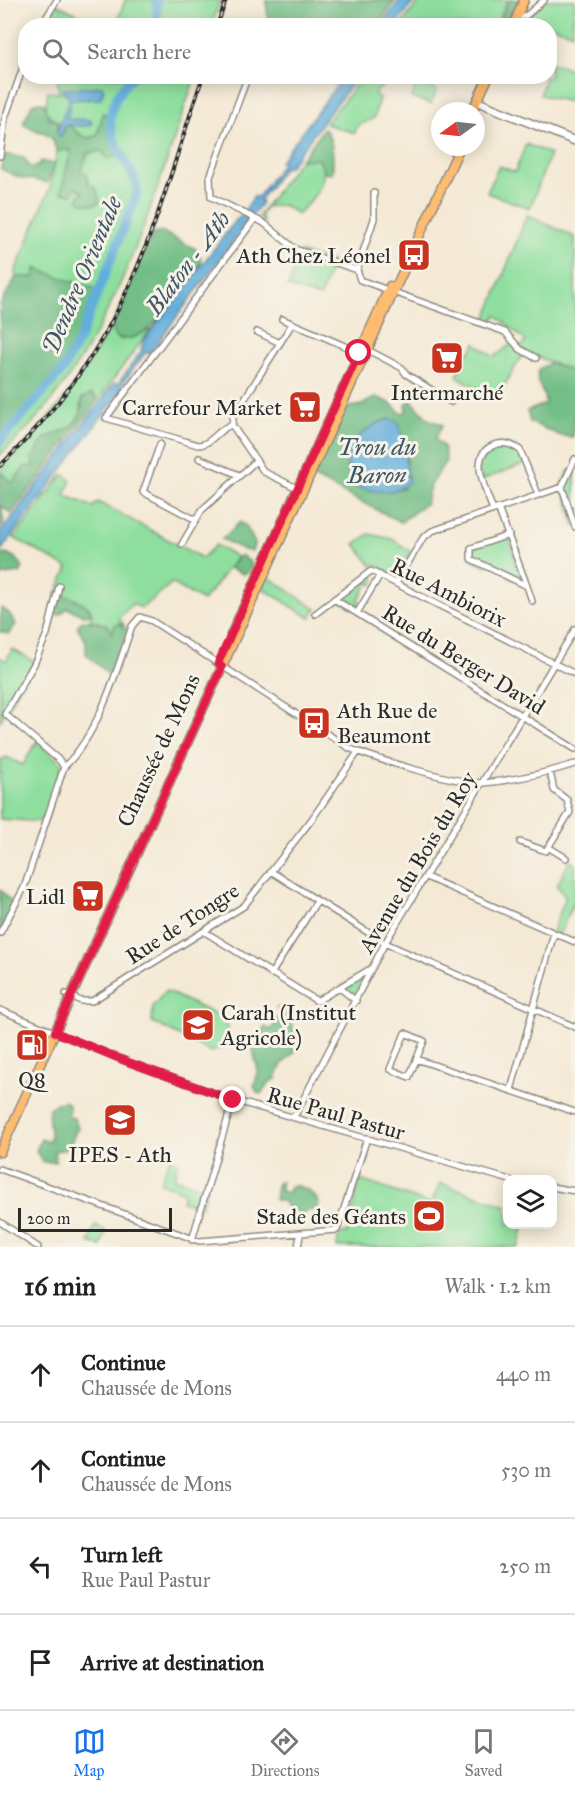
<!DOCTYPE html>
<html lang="en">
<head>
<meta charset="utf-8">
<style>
  :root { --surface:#fff; --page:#f2f2f2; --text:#222; --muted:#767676; --line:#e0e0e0; --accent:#1a73e8 }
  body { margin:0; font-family:"IM FELL Great Primer",serif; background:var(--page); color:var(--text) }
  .controls { position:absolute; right:18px; bottom:18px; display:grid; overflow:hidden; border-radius:12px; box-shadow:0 3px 15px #0003 }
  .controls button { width:54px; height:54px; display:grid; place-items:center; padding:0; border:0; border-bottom:2px solid var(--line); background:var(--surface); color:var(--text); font:30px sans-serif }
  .compass { position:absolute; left:431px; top:102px; width:54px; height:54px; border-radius:50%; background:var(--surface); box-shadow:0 3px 15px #0003; rotate:255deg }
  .scale { position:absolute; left:18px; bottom:15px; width:154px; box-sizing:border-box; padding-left:6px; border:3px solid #2b2b2b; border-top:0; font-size:16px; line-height:21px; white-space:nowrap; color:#2b2b2b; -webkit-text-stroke:4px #f7f3e8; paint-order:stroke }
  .stop { position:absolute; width:18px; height:18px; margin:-14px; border:4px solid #e11d48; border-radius:50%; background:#fff }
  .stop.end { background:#e11d48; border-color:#fff; box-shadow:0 2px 6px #0008 }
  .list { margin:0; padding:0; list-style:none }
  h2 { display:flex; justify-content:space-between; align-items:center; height:78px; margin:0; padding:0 24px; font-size:26px }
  h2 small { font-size:20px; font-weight:400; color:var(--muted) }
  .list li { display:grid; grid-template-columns:39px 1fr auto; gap:18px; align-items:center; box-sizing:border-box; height:96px; padding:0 24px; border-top:2px solid var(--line) }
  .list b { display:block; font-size:22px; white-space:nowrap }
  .list p { margin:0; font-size:20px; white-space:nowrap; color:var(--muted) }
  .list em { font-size:20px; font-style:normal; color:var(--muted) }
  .icon { flex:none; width:33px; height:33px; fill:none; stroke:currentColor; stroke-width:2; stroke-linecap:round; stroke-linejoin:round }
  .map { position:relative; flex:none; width:575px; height:1247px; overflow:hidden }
  .search { position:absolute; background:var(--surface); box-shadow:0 3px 15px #0003; left:18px; right:18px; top:18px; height:66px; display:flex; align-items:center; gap:15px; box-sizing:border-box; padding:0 21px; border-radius:24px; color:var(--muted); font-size:22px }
  .sheet { height:462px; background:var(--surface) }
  nav { display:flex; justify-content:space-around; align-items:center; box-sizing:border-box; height:84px; border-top:2px solid var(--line); background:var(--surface); font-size:16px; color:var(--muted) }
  nav a { display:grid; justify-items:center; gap:3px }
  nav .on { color:var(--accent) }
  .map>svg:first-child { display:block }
  .green { fill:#8edf9f; stroke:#5c8565; stroke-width:1.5 }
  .forest { fill:#72be86; stroke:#4e7458; stroke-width:1.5; fill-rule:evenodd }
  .water { fill:#62adda; stroke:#466c82; stroke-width:1.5 }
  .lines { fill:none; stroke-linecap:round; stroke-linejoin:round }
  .river { stroke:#62adda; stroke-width:9 }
  .minor-casing { stroke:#908a80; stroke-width:8 }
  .tertiary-casing { stroke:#908a80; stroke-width:10 }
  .primary-casing { stroke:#908a80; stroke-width:11 }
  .minor { stroke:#fff; stroke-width:5 }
  .tertiary { stroke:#fff; stroke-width:7 }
  .primary { stroke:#fdbc70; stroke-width:8 }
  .rail-casing { stroke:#2b2b2b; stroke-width:4 }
  .rail { stroke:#f7f3e8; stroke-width:1.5; stroke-dasharray:4.5; stroke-linecap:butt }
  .route { stroke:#e11d48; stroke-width:8 }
  .labels { text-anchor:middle; stroke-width:6; stroke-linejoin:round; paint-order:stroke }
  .poi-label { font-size:22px; fill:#2b2b2b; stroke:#f7f3e8; text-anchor:end }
  .street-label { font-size:22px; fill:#2b2b2b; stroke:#f7f3e8 }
  .water-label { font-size:24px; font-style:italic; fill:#3e5868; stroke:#f7f3e8 }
</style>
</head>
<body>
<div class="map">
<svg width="575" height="1247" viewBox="0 0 575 1247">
  <rect width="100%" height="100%" fill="#f7f3e8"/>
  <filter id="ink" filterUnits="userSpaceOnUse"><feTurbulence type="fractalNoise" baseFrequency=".0167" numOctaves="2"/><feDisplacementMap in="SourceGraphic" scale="12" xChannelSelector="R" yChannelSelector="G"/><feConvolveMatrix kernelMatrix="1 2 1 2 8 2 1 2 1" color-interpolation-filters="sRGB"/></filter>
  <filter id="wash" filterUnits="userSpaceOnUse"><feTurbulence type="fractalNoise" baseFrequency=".008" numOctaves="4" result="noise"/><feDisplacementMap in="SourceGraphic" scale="24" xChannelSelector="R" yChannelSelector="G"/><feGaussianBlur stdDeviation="1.35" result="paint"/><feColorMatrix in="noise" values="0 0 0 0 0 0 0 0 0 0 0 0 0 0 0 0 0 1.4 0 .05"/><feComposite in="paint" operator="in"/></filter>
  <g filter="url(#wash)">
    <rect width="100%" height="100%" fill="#f4e9d5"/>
    <!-- green -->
    <path class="green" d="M125,0H220L212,25H116Z
      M420,0H507L497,25H401Z
      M547,0H575L572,33L527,17Z
      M55,3L99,25L41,26Z
      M550,63L575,70V89L571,102L540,95L545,77L550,76Z
      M57,77H195C149,210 111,359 0,455V441L80,338L97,293L37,269L34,277H16L15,272L50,188L57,151L71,150L63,193L72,194L76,187L85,194L79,195H96V188L87,183V174L80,172L88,153L103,151L105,156L118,149L110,123V115L102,119L97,136L84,138L78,132L57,133L60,124C44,111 44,115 48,92L59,93Z
      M362,77H385L381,88L376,91L375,95L379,98L374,118L357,126L355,133L326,124Z
      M386,77H417L416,81L437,90L431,104L412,98L415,87Z
      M526,144L550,154L530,208L487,193L499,166L515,172Z
      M301,158L319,159C332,180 312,200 298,214L283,205L266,207L261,214L264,223L258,217Z
      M527,215L575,237V372L524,352L496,400L457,376L468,351L471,352L475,343L494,357L514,342L520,348L526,341L496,315L489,325L485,322Z
      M300,252L333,262L320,297L288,287Z
      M112,326L115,336L121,340L150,330L97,401L95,396L80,405L81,413L70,428L45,438L35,466L25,467L12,484L0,471L64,400Z
      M499,444L516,447L527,463L482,480L479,470L484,453Z
      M569,470L575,473V527L562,482Z
      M63,474L71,480L65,495L93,507L98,502L202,558L216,545L237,557L203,601L172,583L142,608L132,604L119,618L125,626L119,623L112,635L108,625L90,620L92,614L90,608L56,594L68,568L14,538Z
      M369,534L392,539L411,552L395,575L375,565L372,566L355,544Z
      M509,535L516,566H520V580L509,578L508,572L491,564L486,566L471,559V548Z
      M267,576L316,609L310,618L262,588Z
      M368,576H373L375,580L372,585L369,582L359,599V607L352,608L343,602L344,595H347Z
      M12,649L35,662L0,721V657L6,661Z
      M37,741L62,764L46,822L0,819V759L3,760L6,757L23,765Z
      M570,860L575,864V899L559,935L552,932L566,897L557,886Z
      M373,967L356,1001L341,987Z
      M166,991L227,1020L228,1032L219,1049L211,1052L152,1022L153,1006Z
      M170,1157L178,1162L174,1178L207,1189L201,1207L182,1201L184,1192L160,1183Z
      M360,1180L431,1204L440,1183L507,1206L508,1224L524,1225L518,1247H337L339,1234L347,1233Z
      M95,1226L106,1231L101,1246L89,1242Z"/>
    <!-- forest -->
    <path class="forest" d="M266,0H396L377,26L281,25L268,20Z
      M509,0H519L507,25H499Z
      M39,102L44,103L49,119L58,121L57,133L62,135L67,125C79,130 82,143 97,136L103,113L110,115C109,128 122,146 116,157L107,158L102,151L88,153L81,172L87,174L88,183L96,188L100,202L94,205L82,203L78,199L80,195L84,193L76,187L72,194L61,192L71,150L57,151L51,137L23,124L32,104Z
      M324,128C334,139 333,158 333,171L330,174L324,172L319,159L301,160Z
      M3,154L24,158L31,168L38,166L41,161L54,164L48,183L18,177L1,169Z
      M162,232L196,249L200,254L201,263C184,285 143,358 113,334L112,326L150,239L154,234Z
      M36,269L96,289L97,293L80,338L63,370L0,441V305L16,277H34Z
      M550,363L575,372L573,437L561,436L530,422L527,411L545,404C547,391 533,385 539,369Z
      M92,394L97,401L11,514L1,506L4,523L0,529V472L12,483L25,467L35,466L32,458L45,438L70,428L76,422L81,413L82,398Z
      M376,397L390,403L401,413L406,412V404L411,400L428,419L443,425L435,439L444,447L446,461L430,485L426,503L401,522L312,477L344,408L362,405ZM390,419L407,459L404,488L383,491L355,486L346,465L377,423Z
      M240,522L246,526L255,543L252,551L244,550L222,539Z
      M3,554C14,555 17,558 23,567L20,573L3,575L0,578V558Z
      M241,555L251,563L252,567L249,572L243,574L229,568Z
      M56,594C68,596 87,601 92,614L83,615L67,608L60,615L54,614Z
      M1,608L9,613L16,624L9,634L0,632Z
      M83,620L108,625L112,634L114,626L119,623L130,632L115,673L108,674L86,654V641L77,626Z
      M0,889L13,904L0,933Z
      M283,1006L294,1029L295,1052L282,1064L276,1079L270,1082L261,1094L257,1093L254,1085C262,1066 255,1067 253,1048L265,1027L271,1030L281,1013L277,1008Z
      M66,1101L69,1105L68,1116L74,1118L78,1127L68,1149L54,1151L56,1162H42L36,1151L41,1139L49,1142C53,1133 46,1120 49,1108L57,1103Z
      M281,1182V1191L287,1193L291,1186C303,1184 312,1193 319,1202L318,1211L308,1210L302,1215L288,1208L283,1201L275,1200L277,1183Z"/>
    <!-- water -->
    <path class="water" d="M400,0H415L396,25H381Z
      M343,77H357L288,168L285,166L260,200L262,202L254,214L247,218L245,226L149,354L146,352L121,386L123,389L0,552V533L102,399L114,383L117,384L120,381L142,350L141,348L145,339L236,220L247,212L245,210L254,196L257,198L282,164L280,162Z
      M102,86L104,90L100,99L69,100L68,95L62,92L63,89Z
      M68,102L71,105L67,119L90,120L92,123L87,126L65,125L61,137L57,133Z
      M390,419L398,422L400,428L409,482C396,496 371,492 355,486C337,451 356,430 390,419Z"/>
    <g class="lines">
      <!-- river -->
      <path class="river" d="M157,26V0
        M0,441L63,370L80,338L136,197C139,187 135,180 130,170C108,132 99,111 133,76"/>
    </g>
  </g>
  <g filter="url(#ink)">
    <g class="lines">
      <defs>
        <path id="minor" d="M516,18L527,15L544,0
          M41,26L57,0
          M266,26L268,20
          M248,76L210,177L211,197L264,223L295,249L357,270
          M0,156L5,118L26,59
          M374,193V219L357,270L360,280L505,332L520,349L536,358
          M282,319L361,353
          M292,324L233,417L232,425L264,472L299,489
          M257,332L280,343
          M366,349L402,368L406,374L451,402
          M232,425C219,427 212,445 198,445L106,418L254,220
          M160,444L143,492L196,520
          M199,458L239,475
          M575,459L562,487L575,527
          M498,508L527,586L471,559V548L509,535
          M493,510C486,490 465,452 498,444C506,442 513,445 520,450L538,494
          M182,544L202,510L256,461
          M396,583L423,538L432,531L562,487
          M59,586L47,634L34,664L5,714L60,761L64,767
          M527,586L532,601
          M334,599L575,749
          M357,613L380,575
          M315,614L371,571L575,674
          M520,842L546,851L570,812L567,800L554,790L550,772
          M548,847L566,858
          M272,872L385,943L575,1027
          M426,877L575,942
          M205,932L317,1001L372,968
          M0,933L24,888L64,767C99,734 116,672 132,626L140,617L152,621L349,748C375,759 458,784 484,783C515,780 546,773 575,764
          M271,974L317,901
          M340,988L356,1001
          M66,994L81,1001H92L244,906L312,819L358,752
          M0,1010L128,1062L233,1100L510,1180
          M405,1033L424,1041L409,1077L390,1069Z
          M416,1059L575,1112
          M511,1090L554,933
          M294,1117L385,943L575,629
          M0,1169L199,1241L337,1230L367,1138
          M552,1187L575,1191
          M0,1222L38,1247
          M192,1240L233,1100
          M298,1247L300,1235"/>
        <path id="tertiary" d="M478,102L575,141"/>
        <path id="primary" d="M513,26L524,0
          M472,111L489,76
          M231,635L390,286
          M0,1152L460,147"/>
      </defs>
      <!-- minor casing -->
      <use href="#minor" class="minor-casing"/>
      <!-- tertiary casing -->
      <use href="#tertiary" class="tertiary-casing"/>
      <!-- primary casing -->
      <use href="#primary" class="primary-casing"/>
      <!-- minor -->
      <use href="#minor" class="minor"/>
      <!-- tertiary -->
      <use href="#tertiary" class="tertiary"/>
      <!-- primary -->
      <use href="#primary" class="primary"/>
      <defs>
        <path id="rail" d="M217,26L226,0
          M0,466C54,414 100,353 130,284C160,218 179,146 203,76"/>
      </defs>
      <!-- rail casing -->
      <use href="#rail" class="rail-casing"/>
      <!-- rail -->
      <use href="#rail" class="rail"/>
    </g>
  </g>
  <g class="lines" filter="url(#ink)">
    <!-- route -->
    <path class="route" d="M233,1100L128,1062L55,1032L222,667L218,663L359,353"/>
  </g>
  <!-- icons -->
  <defs>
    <symbol id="bus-square" viewBox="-11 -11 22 22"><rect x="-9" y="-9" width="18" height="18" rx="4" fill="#c8321e" stroke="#f7f3e8"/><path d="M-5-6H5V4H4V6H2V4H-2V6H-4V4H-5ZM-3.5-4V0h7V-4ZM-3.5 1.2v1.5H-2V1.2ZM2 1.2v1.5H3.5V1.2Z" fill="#fff"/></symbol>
    <symbol id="supermarket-square" viewBox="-11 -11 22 22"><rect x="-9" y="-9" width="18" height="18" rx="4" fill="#c8321e" stroke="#f7f3e8"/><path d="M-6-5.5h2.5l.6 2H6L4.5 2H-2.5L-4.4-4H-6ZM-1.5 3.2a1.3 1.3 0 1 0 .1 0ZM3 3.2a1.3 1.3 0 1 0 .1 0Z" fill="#fff"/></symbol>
    <symbol id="school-square" viewBox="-11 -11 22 22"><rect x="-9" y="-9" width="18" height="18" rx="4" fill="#c8321e" stroke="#f7f3e8"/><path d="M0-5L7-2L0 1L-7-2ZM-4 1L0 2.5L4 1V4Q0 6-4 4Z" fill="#fff"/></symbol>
    <symbol id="fuel-square" viewBox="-11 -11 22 22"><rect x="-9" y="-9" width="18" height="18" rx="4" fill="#c8321e" stroke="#f7f3e8"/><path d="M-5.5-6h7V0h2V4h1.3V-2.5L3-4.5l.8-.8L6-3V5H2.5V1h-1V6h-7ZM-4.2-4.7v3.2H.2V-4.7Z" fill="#fff"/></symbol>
    <symbol id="stadium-square" viewBox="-11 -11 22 22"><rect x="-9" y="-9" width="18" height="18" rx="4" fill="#c8321e" stroke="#f7f3e8"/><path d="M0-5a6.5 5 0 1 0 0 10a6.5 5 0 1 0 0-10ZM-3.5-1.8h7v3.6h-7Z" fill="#fff"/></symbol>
  </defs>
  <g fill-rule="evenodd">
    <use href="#bus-square" x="395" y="236" width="38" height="38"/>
    <use href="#supermarket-square" x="428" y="339" width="38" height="38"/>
    <use href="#supermarket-square" x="286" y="388" width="38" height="38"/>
    <use href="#bus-square" x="295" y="704" width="38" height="38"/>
    <use href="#supermarket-square" x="69" y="877" width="38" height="38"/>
    <use href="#school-square" x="179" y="1006" width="38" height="38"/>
    <use href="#fuel-square" x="13" y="1026" width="38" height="38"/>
    <use href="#school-square" x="101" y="1101" width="38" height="38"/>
    <use href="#stadium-square" x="410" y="1197" width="38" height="38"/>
  </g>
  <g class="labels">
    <!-- poi labels -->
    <g class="poi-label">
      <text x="391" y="263">Ath Chez Léonel</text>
      <text x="447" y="400" text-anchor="middle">Intermarché</text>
      <text x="282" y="415">Carrefour Market</text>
      <text x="337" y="718" text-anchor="start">Ath Rue de<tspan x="337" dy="25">Beaumont</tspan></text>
      <text x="65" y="904">Lidl</text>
      <text x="221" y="1020" text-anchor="start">Carah (Institut<tspan x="221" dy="25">Agricole)</tspan></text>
      <text x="32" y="1087" text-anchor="middle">Q8</text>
      <text x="120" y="1162" text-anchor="middle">IPES - Ath</text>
      <text x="406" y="1224">Stade des Géants</text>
    </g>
    <!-- street labels -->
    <g class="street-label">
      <text transform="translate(449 592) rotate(27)" y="8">Rue Ambiorix</text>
      <text transform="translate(464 659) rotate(32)" y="8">Rue du Berger David</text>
      <text transform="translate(158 750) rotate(-65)" y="8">Chaussée de Mons</text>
      <text transform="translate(417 862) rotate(-59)" y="8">Avenue du Bois du Roy</text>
      <text transform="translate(182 923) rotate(-33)" y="8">Rue de Tongre</text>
      <text transform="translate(336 1113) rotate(16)" y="8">Rue Paul Pastur</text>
    </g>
    <!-- water labels -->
    <g class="water-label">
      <text transform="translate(188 263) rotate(-53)" y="8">Blaton - Ath</text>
      <text transform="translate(82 275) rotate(-67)" y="8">Dendre Orientale</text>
      <text x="377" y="455">Trou du<tspan x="377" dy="28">Baron</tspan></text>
    </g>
  </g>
</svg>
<div class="controls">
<button><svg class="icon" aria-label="layers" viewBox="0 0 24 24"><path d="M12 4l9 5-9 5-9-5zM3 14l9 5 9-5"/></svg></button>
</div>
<svg class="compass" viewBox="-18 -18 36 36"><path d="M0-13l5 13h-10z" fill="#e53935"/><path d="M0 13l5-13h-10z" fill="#767676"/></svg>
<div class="scale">200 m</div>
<div class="stop" style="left:359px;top:353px"></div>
<div class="stop end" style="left:233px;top:1100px"></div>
<div class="search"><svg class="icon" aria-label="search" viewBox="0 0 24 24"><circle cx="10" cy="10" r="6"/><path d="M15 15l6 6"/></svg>Search here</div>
</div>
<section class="sheet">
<h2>16 min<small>Walk · 1.2 km</small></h2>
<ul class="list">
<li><svg class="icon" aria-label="ahead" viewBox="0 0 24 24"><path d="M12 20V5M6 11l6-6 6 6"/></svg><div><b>Continue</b><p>Chaussée de Mons</p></div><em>440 m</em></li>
<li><svg class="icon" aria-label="ahead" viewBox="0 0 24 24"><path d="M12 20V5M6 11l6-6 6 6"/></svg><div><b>Continue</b><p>Chaussée de Mons</p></div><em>530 m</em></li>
<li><svg class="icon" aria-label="left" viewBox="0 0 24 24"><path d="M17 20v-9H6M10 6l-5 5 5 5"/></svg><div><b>Turn left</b><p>Rue Paul Pastur</p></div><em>250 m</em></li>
<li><svg class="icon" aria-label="arrive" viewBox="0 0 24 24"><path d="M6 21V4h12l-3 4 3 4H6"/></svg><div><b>Arrive at destination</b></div></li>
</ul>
</section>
<nav>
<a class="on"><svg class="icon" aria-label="map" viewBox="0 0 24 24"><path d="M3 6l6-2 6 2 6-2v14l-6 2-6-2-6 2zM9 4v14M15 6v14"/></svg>Map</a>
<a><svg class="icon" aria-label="directions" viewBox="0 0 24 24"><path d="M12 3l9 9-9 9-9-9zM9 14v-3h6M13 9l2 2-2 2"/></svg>Directions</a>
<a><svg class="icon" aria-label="saved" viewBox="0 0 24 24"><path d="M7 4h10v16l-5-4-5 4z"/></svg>Saved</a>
</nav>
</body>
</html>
